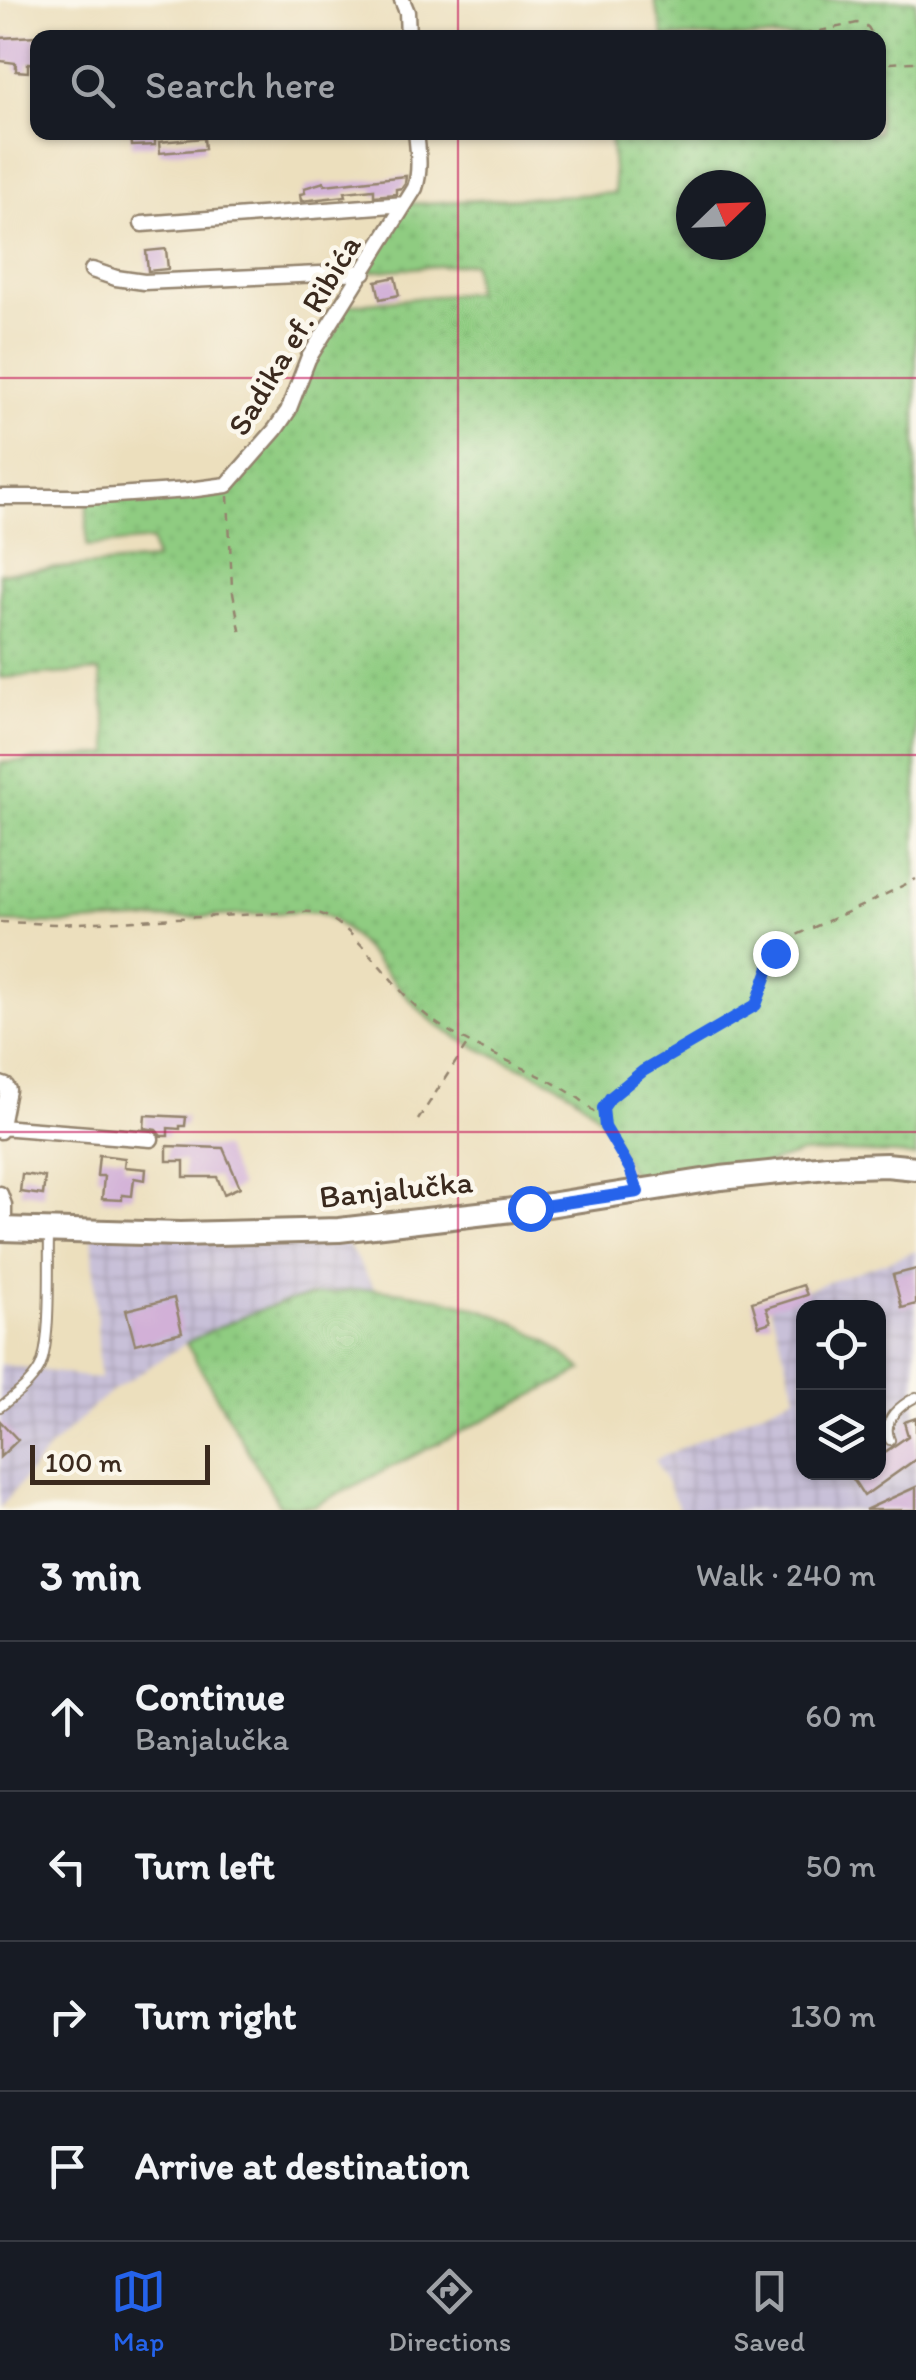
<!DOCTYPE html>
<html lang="en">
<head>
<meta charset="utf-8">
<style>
  :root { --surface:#171b24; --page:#242831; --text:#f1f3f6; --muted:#9ea1a6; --line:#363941; --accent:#2563eb }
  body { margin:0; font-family:Itim,sans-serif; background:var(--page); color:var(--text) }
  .controls { position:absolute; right:30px; bottom:30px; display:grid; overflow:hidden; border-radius:20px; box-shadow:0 2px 8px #0004 }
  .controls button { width:90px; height:90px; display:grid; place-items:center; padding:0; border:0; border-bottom:2px solid var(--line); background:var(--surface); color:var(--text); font:50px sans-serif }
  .compass { position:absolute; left:676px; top:170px; width:90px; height:90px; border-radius:50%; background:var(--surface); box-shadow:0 2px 8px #0004; rotate:67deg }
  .scale { position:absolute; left:30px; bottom:25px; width:180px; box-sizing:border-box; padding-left:10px; border:5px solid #3b2a1e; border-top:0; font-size:28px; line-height:35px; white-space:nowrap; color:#3b2a1e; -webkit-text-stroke:8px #fbf7ec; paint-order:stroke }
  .stop { position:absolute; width:30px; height:30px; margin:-22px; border:8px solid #2563eb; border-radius:50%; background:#fff }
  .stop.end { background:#2563eb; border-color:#fff; box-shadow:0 2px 10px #0008 }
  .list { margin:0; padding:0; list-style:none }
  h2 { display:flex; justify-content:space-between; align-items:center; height:130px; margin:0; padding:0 40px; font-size:42px }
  h2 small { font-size:32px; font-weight:400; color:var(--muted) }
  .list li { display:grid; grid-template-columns:65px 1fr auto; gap:30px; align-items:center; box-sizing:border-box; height:150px; padding:0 40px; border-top:2px solid var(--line) }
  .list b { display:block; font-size:38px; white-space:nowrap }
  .list p { margin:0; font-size:32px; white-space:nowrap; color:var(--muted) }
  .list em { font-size:32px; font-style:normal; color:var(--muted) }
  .icon { flex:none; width:55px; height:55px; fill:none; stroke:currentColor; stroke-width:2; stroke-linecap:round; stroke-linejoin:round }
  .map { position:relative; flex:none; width:916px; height:1510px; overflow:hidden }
  .search { position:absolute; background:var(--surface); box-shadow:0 2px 8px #0004; left:30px; right:30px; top:30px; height:110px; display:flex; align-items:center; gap:25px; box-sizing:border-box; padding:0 35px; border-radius:20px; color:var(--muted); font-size:38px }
  .sheet { height:730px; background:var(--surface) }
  nav { display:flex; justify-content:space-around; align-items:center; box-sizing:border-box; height:140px; border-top:2px solid var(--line); background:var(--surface); font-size:28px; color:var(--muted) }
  nav a { display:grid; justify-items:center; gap:5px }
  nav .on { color:var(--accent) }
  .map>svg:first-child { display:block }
  .industrial { fill:url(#industrial-grid); fill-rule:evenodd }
  .grass { fill:url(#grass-dots); stroke:#657b50; stroke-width:2.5; fill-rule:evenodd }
  .building { fill:#d2b0d7 }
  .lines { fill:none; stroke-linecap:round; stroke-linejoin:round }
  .lane-casing { stroke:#94846e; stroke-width:12 }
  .street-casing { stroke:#94846e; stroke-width:19 }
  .primary-casing { stroke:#94846e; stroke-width:28 }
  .path { stroke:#94846e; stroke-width:2.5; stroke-dasharray:8 8; stroke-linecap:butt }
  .lane { stroke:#fff; stroke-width:8 }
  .street { stroke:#fff; stroke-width:14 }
  .primary { stroke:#fff; stroke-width:22 }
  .route { stroke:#2563eb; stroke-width:12 }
  .grid { fill:none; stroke:#c2185b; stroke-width:2.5; stroke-opacity:0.55 }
  .labels { text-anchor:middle; stroke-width:9; stroke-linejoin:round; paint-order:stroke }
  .street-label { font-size:32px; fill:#3b2a1e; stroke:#fbf7ec }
</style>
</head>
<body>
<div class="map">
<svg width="916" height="1510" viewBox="0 0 916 1510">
  <defs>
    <pattern id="industrial-grid" width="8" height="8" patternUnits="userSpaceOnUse" patternTransform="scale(2.5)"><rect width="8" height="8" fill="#c8c0d8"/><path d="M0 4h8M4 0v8" fill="none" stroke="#ada5b9"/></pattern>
    <pattern id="grass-dots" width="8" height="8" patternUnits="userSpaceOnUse" patternTransform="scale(2.5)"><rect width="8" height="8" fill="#8fcc81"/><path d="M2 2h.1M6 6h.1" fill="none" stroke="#7caf6f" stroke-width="1.8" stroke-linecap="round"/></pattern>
  </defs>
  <rect width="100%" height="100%" fill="#fbf7ec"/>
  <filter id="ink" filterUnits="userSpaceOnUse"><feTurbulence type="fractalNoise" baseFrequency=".01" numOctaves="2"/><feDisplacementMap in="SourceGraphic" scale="20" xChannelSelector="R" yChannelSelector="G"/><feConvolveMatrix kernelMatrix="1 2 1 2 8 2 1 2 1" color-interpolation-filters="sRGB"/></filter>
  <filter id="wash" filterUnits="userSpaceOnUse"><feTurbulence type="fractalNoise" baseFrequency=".0048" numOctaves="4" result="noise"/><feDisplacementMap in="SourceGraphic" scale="40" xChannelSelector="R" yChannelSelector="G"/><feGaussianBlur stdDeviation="2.25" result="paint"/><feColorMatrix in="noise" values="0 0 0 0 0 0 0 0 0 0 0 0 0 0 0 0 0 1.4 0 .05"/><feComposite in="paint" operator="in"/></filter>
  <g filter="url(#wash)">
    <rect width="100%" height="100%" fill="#ecdfbd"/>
    <!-- industrial -->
    <path class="industrial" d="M339,1230L375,1289L314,1294L274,1304L226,1323L186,1343L105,1396L51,1447L0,1508V1364L100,1379L92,1233Z
      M916,1251V1510H677L679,1508L655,1460L796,1395L769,1303ZM804,1308H878V1472H804Z"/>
    <!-- grass -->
    <path class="grass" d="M654,0H916V1157L899,1154L839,1152L799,1154L721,1178L638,1192C628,1163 614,1133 593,1111C549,1067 479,1059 431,1020C400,995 354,925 321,914C314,911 305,912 298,912L58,924L0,922V763L110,754L100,671L0,678V573L155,560L152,540L87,546V497L224,486L275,430L339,306L475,292L473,263L364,272L405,204L615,193L610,133L878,132V38L664,37ZM691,185H751V245H691Z
      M375,1289C435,1294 496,1307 546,1341C558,1350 570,1360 583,1370L314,1506L279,1505L186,1343C253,1309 299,1292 375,1289Z"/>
    <g id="blocks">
      <!-- building -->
      <path class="building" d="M36,36L38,64L28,63V72L16,71V63L0,61V38Z
        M131,132H155V145L132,146Z
        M204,138L205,149L160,153L159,142Z
        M406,176L405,184L402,188L396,189V194L374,196V189L345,192L346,196L301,201L300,194L305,193L304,188L324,182L325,185Z
        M166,249L168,269L148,271L146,251Z
        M395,277L399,295L380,299L376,281Z
        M145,1115L186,1117L185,1126H180V1129L168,1128V1136H161L156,1130L144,1128Z
        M167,1146L223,1148L240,1187L224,1194L217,1177H184V1161H167Z
        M99,1155L125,1158L124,1167L146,1169L145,1180L134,1178L132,1196L122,1195V1200L102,1199L104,1176H97Z
        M22,1174L45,1177L43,1195L20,1192Z
        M916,1269V1304L902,1308L893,1275Z
        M803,1285L807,1295L766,1308L771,1322L759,1326L752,1302Z
        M174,1298L182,1332L135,1344L126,1310Z
        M916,1418V1459L864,1496L851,1476L856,1472H878V1457L908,1436L904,1422Z
        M0,1421L18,1440L0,1457Z
        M916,1487V1510H865Z"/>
    </g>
  </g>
  <g filter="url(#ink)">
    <use href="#blocks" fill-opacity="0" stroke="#94846e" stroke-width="2.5"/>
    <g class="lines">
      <defs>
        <path id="lane" d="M0,1407C14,1396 30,1385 39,1369C52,1346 48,1265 49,1236
          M890,1440C881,1420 899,1406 916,1397"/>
        <path id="street" d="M402,0L407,12L408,38
          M142,224L405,204
          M92,270L116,278L144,282L364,272
          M0,497H87L189,490L227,485L275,430L288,411L308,359L415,188C421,170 418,151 416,132
          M0,1084L6,1086L8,1090L0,1131
          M0,1127L151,1139
          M0,1194L4,1205V1229"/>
        <path id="primary" d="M0,1229L180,1234L339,1230L530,1208L721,1178L827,1167L886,1165L916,1168"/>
      </defs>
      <!-- lane casing -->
      <use href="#lane" class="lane-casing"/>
      <!-- street casing -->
      <use href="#street" class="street-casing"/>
      <!-- primary casing -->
      <use href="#primary" class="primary-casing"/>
      <!-- path -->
      <path class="path" d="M788,38L857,23C867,24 871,28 872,38
        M878,54L887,63L916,62
        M228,496L232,588L241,635
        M0,922L58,924L298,912C305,912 314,911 321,914C355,926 391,985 420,1010C466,1051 531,1064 581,1100C603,1117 623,1150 632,1176
        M418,1120L468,1043
        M605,1125C603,1120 602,1115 603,1110C610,1079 727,1024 756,1005L775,953L781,945L792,937L868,903L916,879"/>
      <!-- lane -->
      <use href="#lane" class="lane"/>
      <!-- street -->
      <use href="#street" class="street"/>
      <!-- primary -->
      <use href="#primary" class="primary"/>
    </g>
  </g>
  <g class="lines" filter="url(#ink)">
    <!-- route -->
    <path class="route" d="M530,1208L638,1192L630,1169L605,1127L603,1108L610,1098L643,1071L756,1005L775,953"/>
  </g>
  <!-- grid -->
  <path class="grid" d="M458,0V38M458,132V1510M0,378H916M0,755H916M0,1132H916"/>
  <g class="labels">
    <!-- street labels -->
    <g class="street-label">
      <text transform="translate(294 335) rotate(-59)" y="11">Sadika ef. Ribića</text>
      <text transform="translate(396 1189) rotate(-6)" y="11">Banjalučka</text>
    </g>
  </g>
</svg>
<div class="controls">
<button><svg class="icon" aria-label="locate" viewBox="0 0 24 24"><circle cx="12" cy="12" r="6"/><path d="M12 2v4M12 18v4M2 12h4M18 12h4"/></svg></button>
<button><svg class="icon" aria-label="layers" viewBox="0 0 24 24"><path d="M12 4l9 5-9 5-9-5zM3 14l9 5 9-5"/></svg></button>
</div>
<svg class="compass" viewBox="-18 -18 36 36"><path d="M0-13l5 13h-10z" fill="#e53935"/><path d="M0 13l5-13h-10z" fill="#9ea1a6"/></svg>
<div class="scale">100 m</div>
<div class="stop" style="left:530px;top:1208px"></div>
<div class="stop end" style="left:775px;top:953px"></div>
<div class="search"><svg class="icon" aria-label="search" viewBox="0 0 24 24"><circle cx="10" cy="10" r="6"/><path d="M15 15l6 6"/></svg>Search here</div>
</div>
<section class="sheet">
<h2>3 min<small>Walk · 240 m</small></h2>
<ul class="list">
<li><svg class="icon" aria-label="ahead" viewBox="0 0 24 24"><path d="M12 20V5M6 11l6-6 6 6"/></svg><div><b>Continue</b><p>Banjalučka</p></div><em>60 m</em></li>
<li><svg class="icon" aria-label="left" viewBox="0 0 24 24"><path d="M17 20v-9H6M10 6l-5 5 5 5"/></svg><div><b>Turn left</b></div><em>50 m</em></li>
<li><svg class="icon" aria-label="right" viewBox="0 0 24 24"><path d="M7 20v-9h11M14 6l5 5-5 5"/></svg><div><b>Turn right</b></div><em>130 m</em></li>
<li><svg class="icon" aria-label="arrive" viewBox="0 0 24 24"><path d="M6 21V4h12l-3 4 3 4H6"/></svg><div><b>Arrive at destination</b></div></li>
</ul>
</section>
<nav>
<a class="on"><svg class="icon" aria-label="map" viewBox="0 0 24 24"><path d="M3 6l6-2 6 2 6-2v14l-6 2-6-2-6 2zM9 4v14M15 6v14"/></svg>Map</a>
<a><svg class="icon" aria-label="directions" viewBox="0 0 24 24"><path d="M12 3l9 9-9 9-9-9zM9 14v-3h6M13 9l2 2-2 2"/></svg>Directions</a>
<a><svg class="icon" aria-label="saved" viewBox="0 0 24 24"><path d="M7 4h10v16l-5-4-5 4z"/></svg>Saved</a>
</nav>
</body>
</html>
